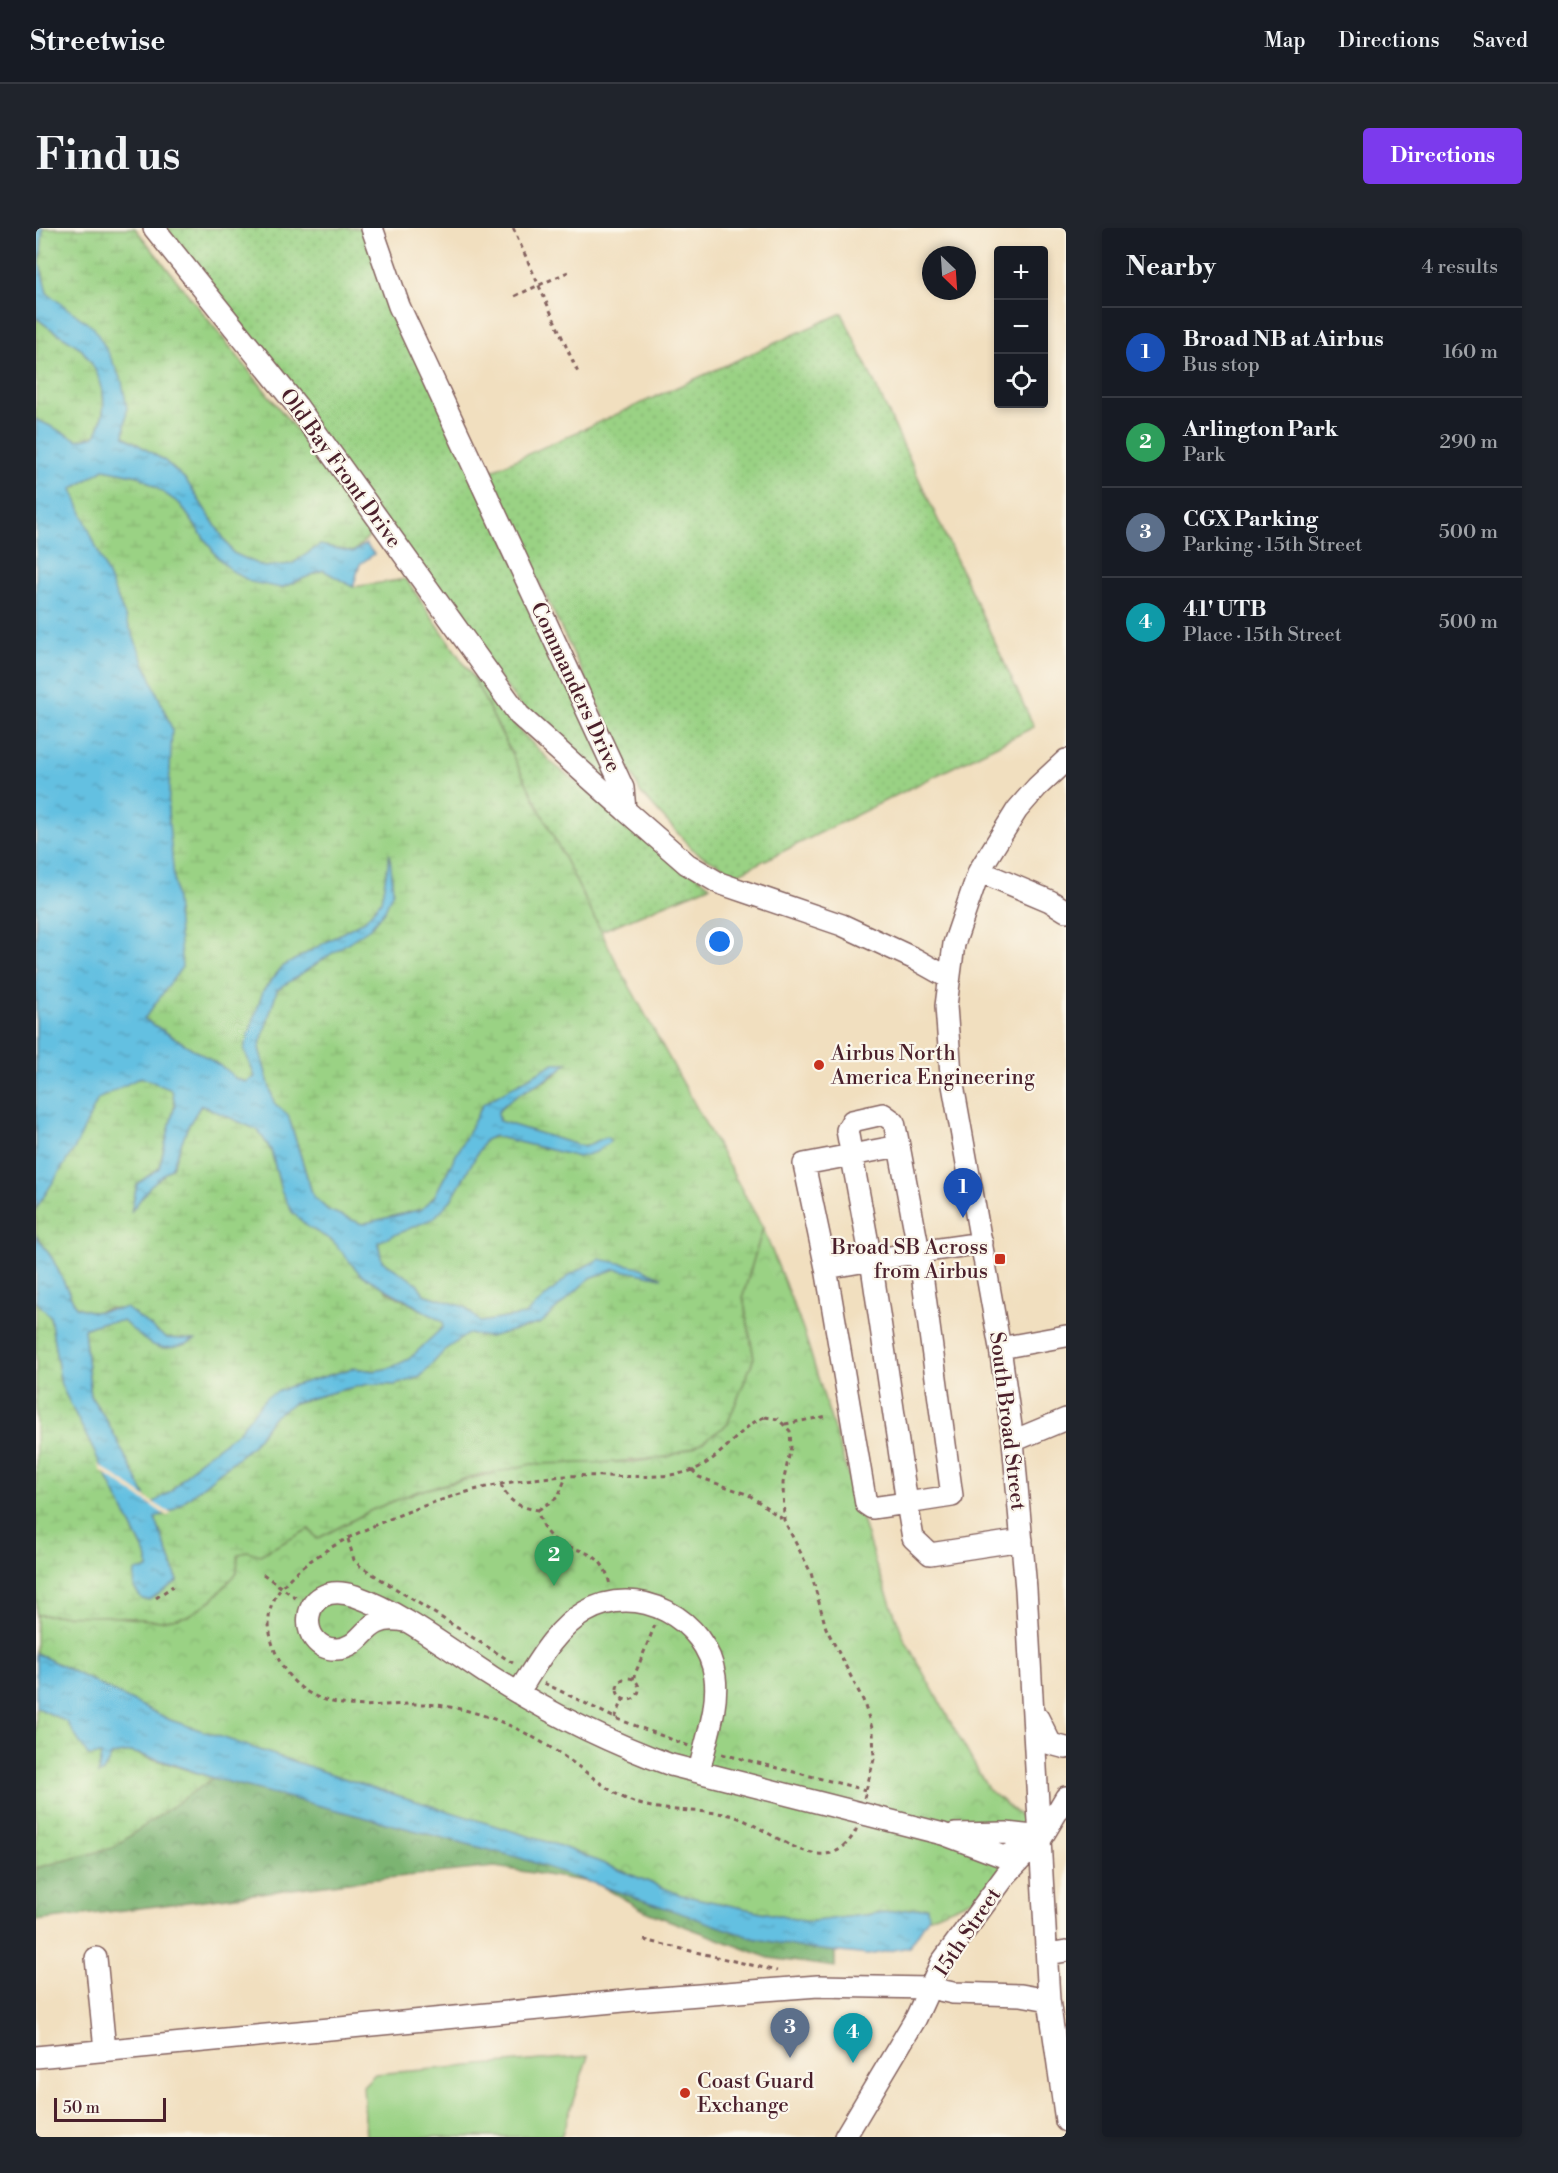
<!DOCTYPE html>
<html lang="en">
<head>
<meta charset="utf-8">
<style>
  :root { --surface:#171b24; --page:#20242c; --text:#f1f3f6; --muted:#9ea1a6; --line:#363941; --accent:#7c3aed }
  body { margin:0; font-family:"Libre Bodoni",serif; background:var(--page); color:var(--text) }
  .controls { position:absolute; right:18px; top:18px; display:grid; overflow:hidden; border-radius:6px; box-shadow:0 3px 9px #0003 }
  .controls button { width:54px; height:54px; display:grid; place-items:center; padding:0; border:0; border-bottom:2px solid var(--line); background:var(--surface); color:var(--text); font:30px sans-serif }
  .compass { position:absolute; left:886px; top:18px; width:54px; height:54px; border-radius:50%; background:var(--surface); box-shadow:0 3px 9px #0003; rotate:155deg }
  .scale { position:absolute; left:18px; bottom:15px; width:112px; box-sizing:border-box; padding-left:6px; border:3px solid #4a1f2b; border-top:0; font-size:16px; line-height:21px; white-space:nowrap; color:#4a1f2b; -webkit-text-stroke:4px #fbf7ec; paint-order:stroke }
  .you { position:absolute; left:684px; top:714px; width:21px; height:21px; margin:-15px; border:4px solid #fff; border-radius:50%; background:#1a73e8; box-shadow:0 0 0 9px #1a73e833 }
  .badge { display:grid; place-items:center; width:39px; height:39px; border-radius:50%; background:var(--accent); color:#fff; font-size:20px; font-weight:700 }
  .pin { position:absolute; translate:-50% -50px; filter:drop-shadow(0 2px 3px #0008) }
  .pin::after { content:''; position:absolute; top:32px; width:21px; height:18px; background:inherit; clip-path:polygon(0 0,100% 0,50% 100%) }
  .list { margin:0; padding:0; list-style:none }
  h2 { display:flex; justify-content:space-between; align-items:center; height:78px; margin:0; padding:0 24px; font-size:26px }
  h2 small { font-size:20px; font-weight:400; color:var(--muted) }
  .list li { display:grid; grid-template-columns:39px 1fr auto; gap:18px; align-items:center; box-sizing:border-box; height:90px; padding:0 24px; border-top:2px solid var(--line) }
  .list b { display:block; font-size:22px; white-space:nowrap }
  .list p { margin:0; font-size:20px; white-space:nowrap; color:var(--muted) }
  .list em { font-size:20px; font-style:normal; color:var(--muted) }
  .icon { flex:none; width:33px; height:33px; fill:none; stroke:currentColor; stroke-width:2; stroke-linecap:round; stroke-linejoin:round }
  .map { position:relative; flex:none; width:1030px; height:1909px; overflow:hidden; border-radius:6px }
  header { display:flex; align-items:center; gap:36px; box-sizing:border-box; height:84px; padding:0 30px; background:var(--surface); border-bottom:2px solid var(--line) }
  header strong { font-size:28px }
  nav { display:flex; gap:33px; margin-inline-start:auto; font-size:21px }
  .intro { display:flex; align-items:center; justify-content:space-between; box-sizing:border-box; height:144px; padding:0 36px }
  h1 { margin:0; font-size:42px }
  .button { padding:15px 27px; border-radius:6px; background:var(--accent); color:#fff; font-size:21px; font-weight:700 }
  main { display:flex; gap:36px; padding:0 36px }
  aside { flex:1; background:var(--surface); border-radius:6px; box-shadow:0 3px 9px #0003 }
  .map>svg:first-child { display:block }
  .grass { fill:url(#grass-dots); stroke:#727858; stroke-width:1.5 }
  .forest { fill:url(#forest-crowns); stroke:#626a4e; stroke-width:1.5 }
  .wetland { fill:url(#wetland-marsh); stroke:#727858; stroke-width:1.5 }
  .park { fill:url(#park-crowns); stroke:#727858; stroke-width:1.5 }
  .garden { fill:#9ad284; stroke:#727858; stroke-width:1.5 }
  .water { fill:url(#water-ripples); stroke:#567086; stroke-width:1.5 }
  .pier { fill:#f1dfbf }
  .lines { fill:none; stroke-linecap:round; stroke-linejoin:round }
  .minor-casing { stroke:#84625f; stroke-width:24 }
  .path { stroke:#84625f; stroke-width:3; stroke-dasharray:4.5 4.5; stroke-linecap:butt }
  .minor { stroke:#fff; stroke-width:21 }
  .poi-dot { fill:#c8321e; stroke:#fbf7ec; stroke-width:2 }
  .labels { text-anchor:middle; stroke-width:4.5; stroke-linejoin:round; paint-order:stroke }
  .street-label { font-size:21px; fill:#4a1f2b; stroke:#fbf7ec }
  .poi-label { font-size:21px; fill:#4a1f2b; stroke:#fbf7ec; text-anchor:start }
</style>
</head>
<body>
<header>
<strong>Streetwise</strong>
<nav><a>Map</a><a>Directions</a><a>Saved</a></nav>
</header>
<div class="intro"><h1>Find us</h1><a class="button">Directions</a></div>
<main>
<div class="map">
<svg width="1030" height="1909" viewBox="0 0 1030 1909">
  <defs>
    <pattern id="grass-dots" width="8" height="8" patternUnits="userSpaceOnUse" patternTransform="scale(1.5)"><rect width="8" height="8" fill="#9ad284"/><path d="M2 2h.1M6 6h.1" fill="none" stroke="#86b472" stroke-width="1.8" stroke-linecap="round"/></pattern>
    <pattern id="forest-crowns" width="20" height="18" patternUnits="userSpaceOnUse" patternTransform="scale(1.5)"><rect width="20" height="18" fill="#7bb472"/><path d="M2 6a3 3 0 1 1 6 0M12 15a3 3 0 1 1 6 0" fill="none" stroke="#67925e"/></pattern>
    <pattern id="wetland-marsh" width="20" height="14" patternUnits="userSpaceOnUse" patternTransform="scale(1.5)"><rect width="20" height="14" fill="#9ad284"/><path d="M1 5h8M5 5V1M11 12h8M15 12V8" fill="none" stroke="#86b472"/></pattern>
    <pattern id="park-crowns" width="20" height="18" patternUnits="userSpaceOnUse" patternTransform="scale(1.5)"><rect width="20" height="18" fill="#9ad284"/><path d="M2 6a3 3 0 1 1 6 0M12 15a3 3 0 1 1 6 0" fill="none" stroke="#86b472"/></pattern>
    <pattern id="water-ripples" width="26" height="14" patternUnits="userSpaceOnUse" patternTransform="scale(1.5)"><rect width="26" height="14" fill="#63c0e1"/><path d="M2 4q2-2 4 0t4 0M15 11q2-2 4 0t4 0" fill="none" stroke="#549bb7"/></pattern>
  </defs>
  <rect width="100%" height="100%" fill="#fbf7ec"/>
  <filter id="ink" filterUnits="userSpaceOnUse"><feTurbulence type="fractalNoise" baseFrequency=".0167" numOctaves="2"/><feDisplacementMap in="SourceGraphic" scale="12" xChannelSelector="R" yChannelSelector="G"/><feConvolveMatrix kernelMatrix="1 2 1 2 8 2 1 2 1" color-interpolation-filters="sRGB"/></filter>
  <filter id="wash" filterUnits="userSpaceOnUse"><feTurbulence type="fractalNoise" baseFrequency=".008" numOctaves="4" result="noise"/><feDisplacementMap in="SourceGraphic" scale="24" xChannelSelector="R" yChannelSelector="G"/><feGaussianBlur stdDeviation="1.35" result="paint"/><feColorMatrix in="noise" values="0 0 0 0 0 0 0 0 0 0 0 0 0 0 0 0 0 1.4 0 .05"/><feComposite in="paint" operator="in"/></filter>
  <g filter="url(#wash)">
    <rect width="100%" height="100%" fill="#f1dfbf"/>
    <!-- grass -->
    <path class="grass" d="M125,0H328L578,553L572,556L489,484Z
      M806,85L998,499L701,646L659,624L605,565L450,245Z
      M437,449H443L484,503L517,536L674,658L565,703Z"/>
    <!-- forest -->
    <path class="forest" d="M177,1550L481,1629L517,1631L646,1685L717,1710L799,1724V1739L733,1730L611,1684L560,1655L459,1639L312,1654L0,1693V1640L76,1620Z"/>
    <!-- wetland -->
    <path class="wetland" d="M7,0H99L340,302L317,324L284,317L256,336L228,339L197,325L150,252L129,233L88,208L91,180L30,81L11,65L4,36Z
      M0,89C12,102 37,112 46,122C68,149 75,178 59,208L42,212L0,234Z
      M68,241L103,248L144,276L182,330L245,360L287,342L317,359L370,351L437,449L583,739L727,1000L707,1068L718,1130L691,1197L660,1218L632,1229L446,1246L383,1263L336,1282L281,1311L273,1301L224,1327H202L201,1345L176,1372L153,1388L125,1393L70,1388L0,1387V1073L14,1088L25,1157L112,1331L113,1372L142,1353L119,1290L136,1283L217,1217L237,1189L258,1175L305,1162L333,1156L359,1157L384,1149L410,1121L432,1106L453,1109L505,1095L554,1050L579,1041L623,1049L563,1031L535,1046L489,1087L444,1094L429,1079L388,1066L381,1055L346,1033L342,1014L415,972L449,912L458,908L543,929L570,909L548,919L463,893L462,884C482,858 514,859 530,835H518L447,876L398,969L386,981L326,996L292,982L277,968L252,887L238,875L223,820L241,762L290,729L349,682L354,628L345,673L329,692L246,739L227,763L219,849L211,854L198,850L191,842L108,791L36,261Z
      M0,771L105,849L136,862L139,877L123,940L101,956L96,982L114,958L136,939L152,898L165,877L222,902L235,922L245,962L272,999L297,1013L352,1064L408,1094L407,1099L373,1132L354,1140L338,1143L318,1140L252,1159L223,1177L215,1191L202,1204L162,1234L135,1263L114,1277L71,1193L55,1169L48,1101L64,1095L87,1093C107,1111 131,1127 158,1112L130,1110L99,1087L75,1080L57,1084L40,1079L16,1030L0,1007Z
      M0,1479L31,1494L65,1527L67,1544L76,1527L95,1524L177,1550L76,1620L0,1640Z"/>
    <!-- park -->
    <path class="park" d="M727,1000L767,1101L840,1337L868,1410L952,1561L992,1595L951,1665L892,1690L890,1679L772,1694L645,1667L524,1618L322,1555L134,1492L0,1425V1387L70,1388L125,1393L152,1388L176,1372L201,1345L202,1327L211,1323L224,1327L273,1301L281,1311L336,1282L383,1263L495,1236L598,1234L632,1229L660,1218L691,1197L718,1130L707,1068Z"/>
    <!-- garden -->
    <path class="garden" d="M552,1828L525,1909H330L327,1858L339,1846Z"/>
    <!-- water -->
    <path class="water" d="M0,0H7L4,36L11,65L58,100L72,124L86,154L91,180L88,208L129,233L150,252L197,325L228,339L256,336L284,317L317,324L330,316L338,326L324,336L317,359L287,342L245,360L215,354L196,343L182,330L144,276L103,248L68,241L36,261L136,501L132,584L146,739L108,791L191,842L199,850L210,854L219,849L208,821L227,763L246,739L329,692L345,673L354,626L357,663L349,682L334,700L241,762L223,820L238,875L252,887L277,968L292,982L326,996L386,981L398,969L447,876L518,835H531C511,857 480,860 462,884L463,893L548,919L570,909L575,913L560,924L543,929L458,908L449,912L415,972L398,990L342,1014L346,1033L381,1055L388,1066L429,1079L444,1094L489,1087L535,1046L563,1031L603,1039L626,1050L579,1041L554,1050L505,1095L453,1109L432,1106L410,1121L384,1149L359,1157L333,1156L305,1162L258,1175L237,1189L217,1217L136,1283L119,1290L142,1353L113,1372L106,1371L98,1360L99,1343L112,1341V1331L25,1157L14,1088L0,1073V1007L16,1030L40,1079L57,1084L90,1080L130,1110L159,1112C124,1129 113,1117 87,1093L64,1095L48,1101L55,1169L71,1193L114,1277L135,1263L162,1234L202,1204L230,1169L252,1159L318,1140L338,1143L354,1140L373,1131L407,1099V1094L324,1046L297,1013L272,999L256,984L245,962L235,922L222,902L165,877L152,898L136,939L114,958L95,984L101,956L123,940L139,877L136,862L105,849L62,871L40,918L0,981V191L42,212L59,208C75,178 68,149 46,122C37,112 12,102 0,89Z
      M0,1425L134,1492L322,1555L524,1618L645,1667L772,1694L891,1679L892,1690L873,1719L832,1727L767,1720L717,1710L481,1629L177,1550L121,1531L95,1524L76,1527L67,1544L62,1547L65,1527L52,1528L31,1494L0,1479Z"/>
    <!-- pier -->
    <path class="pier" d="M62,1236L115,1273L136,1286L131,1288L66,1244Z"/>
  </g>
  <g filter="url(#ink)">
    <g class="lines">
      <defs>
        <path id="minor" d="M118,0L261,178L483,487L589,582
          M336,0L363,78L587,560L589,582L651,636L683,655L806,697L879,731L913,750
          M1030,532L1001,559L981,582L943,643L918,716L910,778L915,846L964,1120L977,1213L990,1361L1013,1772L1030,1893
          M943,643L1014,673L1030,683
          M946,1015L883,1024L863,918L768,936L790,1040L883,1024L916,1268L871,1275L877,1310L894,1326L986,1312
          M790,1040L830,1276L836,1280L871,1275L835,1032L811,902L816,893L847,886L858,894L863,918
          M964,1120L1030,1108
          M977,1213L1030,1191
          M368,1393C326,1385 330,1420 301,1421C260,1423 261,1349 319,1368C365,1384 414,1422 456,1449C513,1485 572,1514 635,1537L907,1606L968,1629L1006,1609
          M482,1465C500,1437 519,1401 549,1384C601,1353 671,1391 679,1449C683,1480 669,1514 663,1544
          M1002,1490L1015,1516L1030,1520
          M919,1606L970,1605L1006,1609
          M1012,1726L1030,1723
          M60,1730L69,1822
          M0,1829L598,1772L782,1758L894,1760L917,1765L985,1767L1013,1772
          M809,1909L880,1790L905,1735L970,1647L1006,1609L1030,1569"/>
      </defs>
      <!-- minor casing -->
      <use href="#minor" class="minor-casing"/>
      <!-- path -->
      <path class="path" d="M477,0L543,147
        M479,68L532,44
        M729,1189L742,1191L754,1203L755,1219L747,1255L748,1292L775,1345L790,1400L827,1472L837,1503L838,1531L820,1602C789,1662 729,1592 689,1586C657,1581 620,1585 590,1571C573,1563 558,1550 543,1539C502,1509 460,1486 408,1478C362,1470 317,1489 273,1465C249,1452 232,1418 233,1391C235,1326 389,1275 442,1261C470,1254 500,1250 529,1248C564,1246 623,1253 654,1243C686,1233 705,1196 729,1189Z
        M749,1196L792,1188
        M656,1242L663,1249L713,1267L748,1292
        M465,1256C471,1274 485,1280 502,1282C511,1338 565,1303 574,1358
        M502,1282L522,1269L530,1249
        M312,1311L318,1332L324,1338L480,1437
        M227,1346L261,1371
        M120,1370L137,1358
        M581 1461a11 11 0 1 1 22 0a11 11 0 1 1-22 0Z
        M597,1451L619,1397
        M508,1455L579,1490L653,1518
        M579,1490L587,1472
        M686,1526L830,1562
        M608,1712L741,1743"/>
      <!-- minor -->
      <use href="#minor" class="minor"/>
    </g>
  </g>
  <!-- markers -->
  <g class="poi-dot">
    <circle cx="783" cy="837" r="6"/>
    <rect x="958" y="1025" width="12" height="12" rx="3"/>
    <circle cx="649" cy="1865" r="6"/>
  </g>
  <g class="labels">
    <!-- street labels -->
    <g class="street-label">
      <text transform="translate(305 240) rotate(54)" y="7">Old Bay Front Drive</text>
      <text transform="translate(540 459) rotate(65)" y="7">Commanders Drive</text>
      <text transform="translate(972 1193) rotate(83)" y="7">South Broad Street</text>
      <text transform="translate(931 1704) rotate(-56)" y="7">15th Street</text>
    </g>
    <!-- poi labels -->
    <g class="poi-label">
      <text x="795" y="832">Airbus North<tspan x="795" dy="24">America Engineering</tspan></text>
      <text x="952" y="1026" text-anchor="end">Broad SB Across<tspan x="952" dy="24">from Airbus</tspan></text>
      <text x="661" y="1860">Coast Guard<tspan x="661" dy="24">Exchange</tspan></text>
    </g>
  </g>
</svg>
<div class="controls">
<button>+</button>
<button>−</button>
<button><svg class="icon" aria-label="locate" viewBox="0 0 24 24"><circle cx="12" cy="12" r="6"/><path d="M12 2v4M12 18v4M2 12h4M18 12h4"/></svg></button>
</div>
<svg class="compass" viewBox="-18 -18 36 36"><path d="M0-13l5 13h-10z" fill="#e53935"/><path d="M0 13l5-13h-10z" fill="#9ea1a6"/></svg>
<div class="scale">50 m</div>
<div class="you"></div>
<div class="pin badge" style="left:927px;top:990px;background:#1a4fb4">1</div>
<div class="pin badge" style="left:518px;top:1358px;background:#2e9e5b">2</div>
<div class="pin badge" style="left:754px;top:1830px;background:#5c6f8a">3</div>
<div class="pin badge" style="left:817px;top:1835px;background:#0f9aa8">4</div>
</div>
<aside>
<h2>Nearby<small>4 results</small></h2>
<ul class="list">
<li><span class="badge" style="background:#1a4fb4">1</span><div><b>Broad NB at Airbus</b><p>Bus stop</p></div><em>160 m</em></li>
<li><span class="badge" style="background:#2e9e5b">2</span><div><b>Arlington Park</b><p>Park</p></div><em>290 m</em></li>
<li><span class="badge" style="background:#5c6f8a">3</span><div><b>CGX Parking</b><p>Parking · 15th Street</p></div><em>500 m</em></li>
<li><span class="badge" style="background:#0f9aa8">4</span><div><b>41' UTB</b><p>Place · 15th Street</p></div><em>500 m</em></li>
</ul>
</aside>
</main>
</body>
</html>
